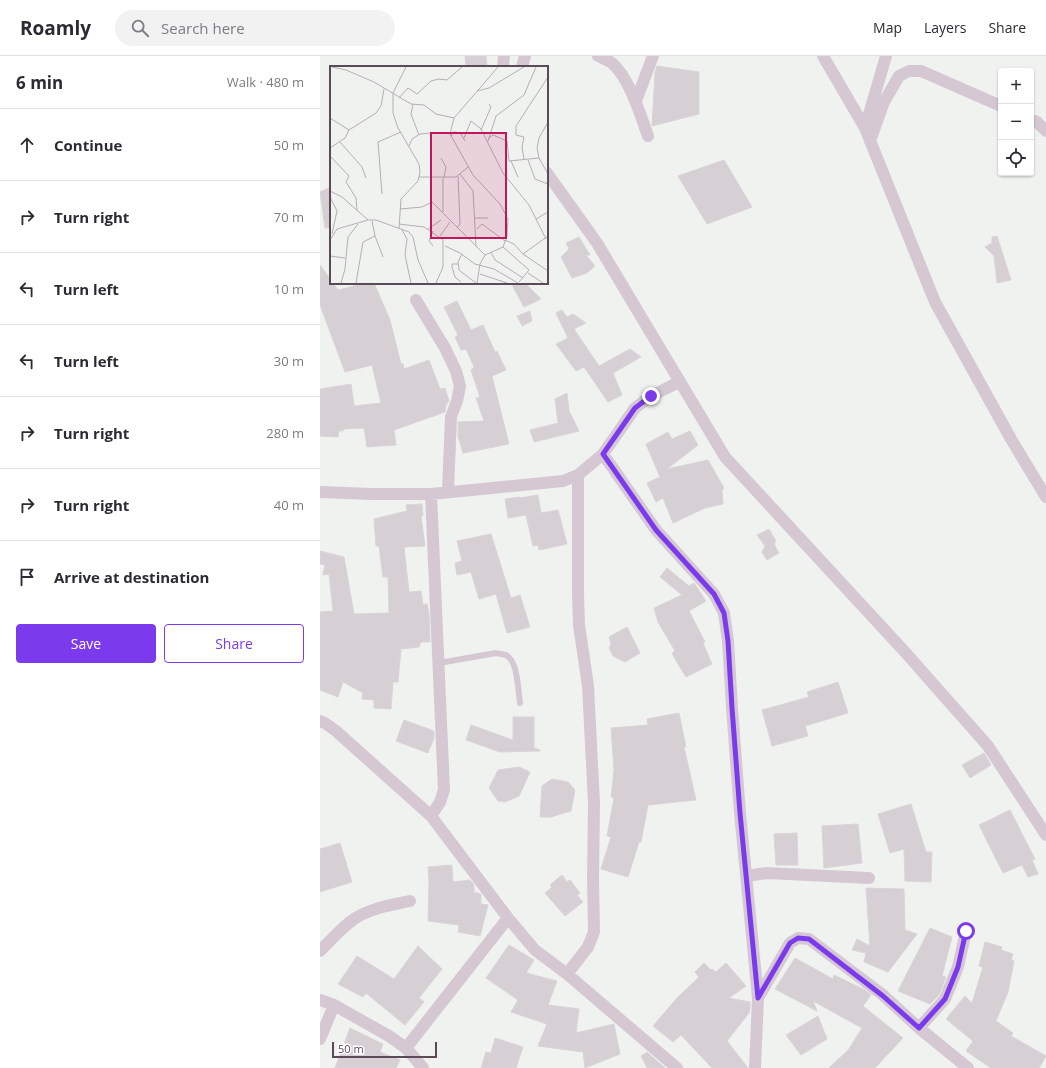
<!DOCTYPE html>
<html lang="en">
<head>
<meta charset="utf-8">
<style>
  :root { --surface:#fff; --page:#f2f2f3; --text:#2b2b33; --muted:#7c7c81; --line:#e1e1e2; --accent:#7c3aed }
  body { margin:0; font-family:"Open Sans",sans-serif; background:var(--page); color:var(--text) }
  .controls { position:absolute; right:12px; top:12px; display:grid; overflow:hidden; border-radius:4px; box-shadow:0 1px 3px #0004 }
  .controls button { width:36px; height:36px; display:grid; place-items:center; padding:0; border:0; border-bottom:1px solid var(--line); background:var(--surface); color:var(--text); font:20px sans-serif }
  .scale { position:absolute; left:12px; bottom:10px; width:105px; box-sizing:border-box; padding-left:4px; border:2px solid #5b4a58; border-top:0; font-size:11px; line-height:14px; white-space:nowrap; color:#5b4a58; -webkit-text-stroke:3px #fff; paint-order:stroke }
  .stop { position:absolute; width:12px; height:12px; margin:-9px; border:3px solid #7c3aed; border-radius:50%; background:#fff }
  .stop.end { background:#7c3aed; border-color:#fff; box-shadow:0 1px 4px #0008 }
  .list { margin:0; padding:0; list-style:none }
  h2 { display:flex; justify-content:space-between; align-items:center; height:52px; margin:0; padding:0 16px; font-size:17px }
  h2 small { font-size:13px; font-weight:400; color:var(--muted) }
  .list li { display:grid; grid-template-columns:26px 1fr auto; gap:12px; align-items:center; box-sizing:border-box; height:72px; padding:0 16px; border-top:1px solid var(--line) }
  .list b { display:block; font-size:15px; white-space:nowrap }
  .list em { font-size:13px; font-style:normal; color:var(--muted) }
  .actions { display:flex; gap:8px; padding:12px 16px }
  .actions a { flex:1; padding:9px 0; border:1px solid var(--accent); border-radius:4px; text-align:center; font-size:14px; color:var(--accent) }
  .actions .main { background:var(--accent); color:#fff }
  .icon { flex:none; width:22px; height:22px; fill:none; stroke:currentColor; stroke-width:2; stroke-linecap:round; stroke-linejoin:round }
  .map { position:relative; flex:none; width:726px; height:1012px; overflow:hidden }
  header { display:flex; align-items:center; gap:24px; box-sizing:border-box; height:56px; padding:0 20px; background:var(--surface); border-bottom:1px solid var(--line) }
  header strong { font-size:19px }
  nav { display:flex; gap:22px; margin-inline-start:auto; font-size:14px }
  .search { width:280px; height:36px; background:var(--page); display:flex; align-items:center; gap:10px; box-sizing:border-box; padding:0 14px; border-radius:22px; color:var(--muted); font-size:15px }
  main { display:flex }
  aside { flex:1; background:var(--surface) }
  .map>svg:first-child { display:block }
  .building { fill:#d6d0d4; stroke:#dad4d8 }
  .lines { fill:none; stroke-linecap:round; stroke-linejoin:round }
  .service { stroke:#d5c8d3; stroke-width:6 }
  .minor { stroke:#d5c8d3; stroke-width:12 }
  .route { stroke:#7c3aed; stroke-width:5 }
  .inset-road { fill:none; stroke:#b4afb3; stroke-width:1 }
  .view { fill:#c2185b; fill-opacity:0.15; stroke:#c2185b; stroke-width:2 }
  .inset-edge { fill:none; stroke:#5b4a58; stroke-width:2 }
</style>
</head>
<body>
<header>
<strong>Roamly</strong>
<div class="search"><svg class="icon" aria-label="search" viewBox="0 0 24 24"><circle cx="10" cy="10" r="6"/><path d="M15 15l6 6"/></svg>Search here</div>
<nav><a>Map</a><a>Layers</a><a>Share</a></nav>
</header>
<main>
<aside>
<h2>6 min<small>Walk · 480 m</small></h2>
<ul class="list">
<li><svg class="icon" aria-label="ahead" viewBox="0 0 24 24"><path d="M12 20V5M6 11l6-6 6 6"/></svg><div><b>Continue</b></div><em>50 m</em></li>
<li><svg class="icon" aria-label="right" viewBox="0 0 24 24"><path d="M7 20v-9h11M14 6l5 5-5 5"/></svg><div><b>Turn right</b></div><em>70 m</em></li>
<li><svg class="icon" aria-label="left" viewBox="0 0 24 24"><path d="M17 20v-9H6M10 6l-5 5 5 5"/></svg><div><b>Turn left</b></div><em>10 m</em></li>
<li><svg class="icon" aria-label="left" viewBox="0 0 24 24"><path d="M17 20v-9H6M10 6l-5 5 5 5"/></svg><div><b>Turn left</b></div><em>30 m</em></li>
<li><svg class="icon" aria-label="right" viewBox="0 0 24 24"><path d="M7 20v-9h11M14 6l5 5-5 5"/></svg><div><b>Turn right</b></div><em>280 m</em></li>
<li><svg class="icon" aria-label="right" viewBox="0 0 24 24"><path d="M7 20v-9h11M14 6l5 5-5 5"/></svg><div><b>Turn right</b></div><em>40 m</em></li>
<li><svg class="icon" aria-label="arrive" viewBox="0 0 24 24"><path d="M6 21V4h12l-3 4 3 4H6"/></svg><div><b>Arrive at destination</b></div></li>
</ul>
<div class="actions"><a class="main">Save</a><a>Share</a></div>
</aside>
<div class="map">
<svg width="726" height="1012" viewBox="0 0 726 1012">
  <rect width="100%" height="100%" fill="#f0f2f0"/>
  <!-- building -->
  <path class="building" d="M145,0H166L167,11H146Z
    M337,10L379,16V58L332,70L335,16Z
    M404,104L432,151L387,168L358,120Z
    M11,131V172H5L0,136Z
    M677,180L691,224L677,227L674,200L665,191L672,187V181Z
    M259,181L270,199H266L275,210L267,217L252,222L241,201L249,193L246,187Z
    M0,209L11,224V227H13L18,234L46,227H54L70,264L81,308H83L84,313L109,304L120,333L125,332L129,345L126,349L125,356L74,374L76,389L47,391L44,372L24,373L23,375H19L18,381L0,380V333L31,328L34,350L61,347L52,309L25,316L0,249Z
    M191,227H205L221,243L204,251Z
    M137,245L151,274L163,269L175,296L177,295L186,314L172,320L189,388L143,397L138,380V366L164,365L156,342L160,341L151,314L154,311L146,293L141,294L135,281L138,279L124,251Z
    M242,254L247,261L253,258L266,267L254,273L279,310L310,293L321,301L293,317L302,339L288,346L264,311L256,315L236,288L248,282L236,257Z
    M210,255L212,265L202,270L197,260Z
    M247,337L249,355L259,375L214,386L210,374L238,367L235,343Z
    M370,375L378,389L347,413L388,404L404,432L402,434L403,448L385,452L353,467L343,442L336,446L327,427L340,421L326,388L348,376L352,383Z
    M218,439L221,457L238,454L247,488L219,494L218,489L213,490L206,459L188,462L185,443L200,441V442Z
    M102,448L103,460H101L105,490L84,491L89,536L101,535L103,549L107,548L109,557L110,586H101L99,591L81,593L78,626H73L71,653L54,652V644L42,643L43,637L23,626L18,641L0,634V556L13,555L9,518L3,519L5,509L0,508V495L24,501L34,558L69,557L68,521H63L59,490H56L54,463L87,455L86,449Z
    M449,473L456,485L454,488L459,497L447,504L442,496L445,490L437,479Z
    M171,478L191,542L200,539L210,571L187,577L176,538L159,543L151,516L137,519L135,507L142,505L137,485Z
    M347,512L369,530L374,527L386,545L369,555L385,586L383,587L392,608L366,621L355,603L352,597L355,595L338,566L334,552L362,539L340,521Z
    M307,571L320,597L305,606L293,600L289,592L291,588L289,581Z
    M518,626L528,657L485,670L488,680L452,690L442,654L489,641L487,636Z
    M359,657L366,691H364L376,744L328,749L321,786H319L308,821L281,813L291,781L287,780L294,742L291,741L294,714L291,672L328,669L327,663Z
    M193,661H214V692L220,694V695L180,696L146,684L151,669L193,684Z
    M84,664L114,675V682L108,697L76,685Z
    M664,697L671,709L650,722L642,709Z
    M199,711L210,716L199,740L185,746L178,745L169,732L178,714Z
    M232,723L248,726L255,734L251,755L231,761H220L222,730Z
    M591,748L606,796H612L611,826L585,825L584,793L570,797L558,758Z
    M690,754L715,803L712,804L718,818L708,821L702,809L683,817L659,769Z
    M538,768L542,807L504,812L502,770Z
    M477,777L478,809H456L454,778Z
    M20,787L32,826L0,836V793Z
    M132,809L133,826L150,824L154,829V836L161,838V848L168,849L160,880L138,876L139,869L108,865L109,825L108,811Z
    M242,819L247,826L250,824L260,837L257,839L263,846L245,860L225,837L232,831L230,829Z
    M546,832L584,833L585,874L597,878L568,916L544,906L546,897L532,894L537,883L550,890Z
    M610,872L632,881L622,920L626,921L619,939L610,948L578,935Z
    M665,886L682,891L681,894L693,898L691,904L694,905L688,936L676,965L693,977L691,980L726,1000L719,1012H671L646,995L653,985L626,963L645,940L652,947L663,911L659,910Z
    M189,889L214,904L206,917L237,925L228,949L259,953L256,977L294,968L300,998L265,1012L263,996L218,990L227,968L191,956L198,944L166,922Z
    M98,890L122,913L99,942L104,946L85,969L46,937L43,941L18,928L37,900L74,923Z
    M475,902L513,923L514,919L545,934L551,939L543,950L583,982L555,1012H509L529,993L542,972L493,945L497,955L455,933Z
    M384,907L391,914L392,913L396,916L406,907L426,930L409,942L430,946V952L429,957L407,985L428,1012H392L361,979L353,986L333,970L357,942L379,921L375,916Z
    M498,960L507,983L481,999L466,979Z
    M30,972L63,988L60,996L80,1004L76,1012H15Z
    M175,982L203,991L196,1012H161L166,996L171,997Z
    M327,996L345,1012H327L321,1000Z"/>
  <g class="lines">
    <!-- service -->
    <path class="service" d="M119,607L176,597C179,598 183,598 186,599C198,605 198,634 200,647"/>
    <!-- minor -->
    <path class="minor" d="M278,0C282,2 288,4 292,7C310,23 320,58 328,80
      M503,0L545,72L615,246L691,383L726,441
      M183,11L184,0
      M202,11L205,0
      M316,45L333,0
      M711,64L717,66L726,75
      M545,72L566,0
      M550,85L564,46L579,20L589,15H601L681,50
      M227,117L277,187L405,401L585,596L668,690L726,779
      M96,244L125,292L136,315L140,330L137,345L131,361L128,435
      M283,398L336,474L394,538L404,557L408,585L412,652L420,757L438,942L435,1012
      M0,436L51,438H111L243,425L258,419L283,398L315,352L331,340L359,326
      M111,438L124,734L120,746L111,760
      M0,665L5,667L16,675L111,760L188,862L215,894L247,918L357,1012
      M426,820L447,817L549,822
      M0,895C11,884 21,872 34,863C51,852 71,849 90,845
      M247,918L268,891L274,876L273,823L274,747L268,630L259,569L258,538V419
      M438,942L470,887L478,882L489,883L563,939L599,972L648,1012
      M0,944L14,949L69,980L86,992L103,1012
      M599,972L625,943L638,911L646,875
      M0,983L14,949
      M86,992L188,862"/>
  </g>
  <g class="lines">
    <!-- route -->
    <path class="route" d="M331,340L315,352L283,398L336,474L394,538L404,557L408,585L412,652L420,757L438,942L470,887L478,882L489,883L563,940L599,972L625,943L638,911L646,875"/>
  </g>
  <!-- overview -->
  <g transform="translate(10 10)">
    <rect width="218" height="218" fill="#f0f2f0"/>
    <path class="inset-road" d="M2,1L16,4L44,16L81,38L94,39L106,48L124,52M147,25L159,22L194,1M69,32L78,22L87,28L101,15L109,13L117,14L132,1M83,38L81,48L89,69M0,52L19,64M218,56L209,72L207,82L209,92L218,108M151,64L161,41L159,38M121,71L123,66H126L131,68L135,75M134,72L141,55L151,63L173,107L199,139L216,173M159,72L163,69L177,75L179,95L209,92M158,75L166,50L194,29L206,1M10,76L32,101L36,112M79,80L82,73L90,68L100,67M0,82L15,72L19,64L46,47L51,40L54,23M0,90L19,110L16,116L26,132L27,145M111,92L116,101L114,112M194,93L192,81L194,71L186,69V60L218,11M198,94L205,113L218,118M181,95L188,111M130,108L143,125L146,180M89,111H126L138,101M113,112V146M0,125L12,131L38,154M52,128L48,76L71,66M0,131L7,145L2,168M70,143L92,141L102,136L155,189M145,152H158M206,153L218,146M69,158L94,161L113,174V201L106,217M69,162L71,133L88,115L90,106L89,98L68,62L63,47V27L76,1M127,162L130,158L128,110M98,163L111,154M147,163L152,158L175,175M72,164L77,173L75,189L81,217M103,165L99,175L103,180M45,170L53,191M110,170L120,156M0,174L7,163L38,154H46L79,166L83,171L88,194L98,217M175,174L184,178L193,188L218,170M115,180L130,187L145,198L164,203L188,217M173,181L199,204L189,216M161,186L165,194L193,212M132,188L128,196L129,204L146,217M193,188L218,205M0,190L15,192M128,198H122V201L125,211L131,216M198,207L213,217M150,208L177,217M11,217L15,203L18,171L28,158M26,217L33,176L45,170L42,155M147,217L150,198L155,189L173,181L177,170L178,153L170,138L143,109L120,68L124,52L168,1"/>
    <path class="view" d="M101,67H176V172H101Z"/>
    <rect width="218" height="218" class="inset-edge"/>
  </g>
</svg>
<div class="controls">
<button>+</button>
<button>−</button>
<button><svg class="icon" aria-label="locate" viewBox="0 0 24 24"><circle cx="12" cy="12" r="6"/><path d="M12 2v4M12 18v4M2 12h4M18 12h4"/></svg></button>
</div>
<div class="scale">50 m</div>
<div class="stop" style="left:646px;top:875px"></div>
<div class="stop end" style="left:331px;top:340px"></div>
</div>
</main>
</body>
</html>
